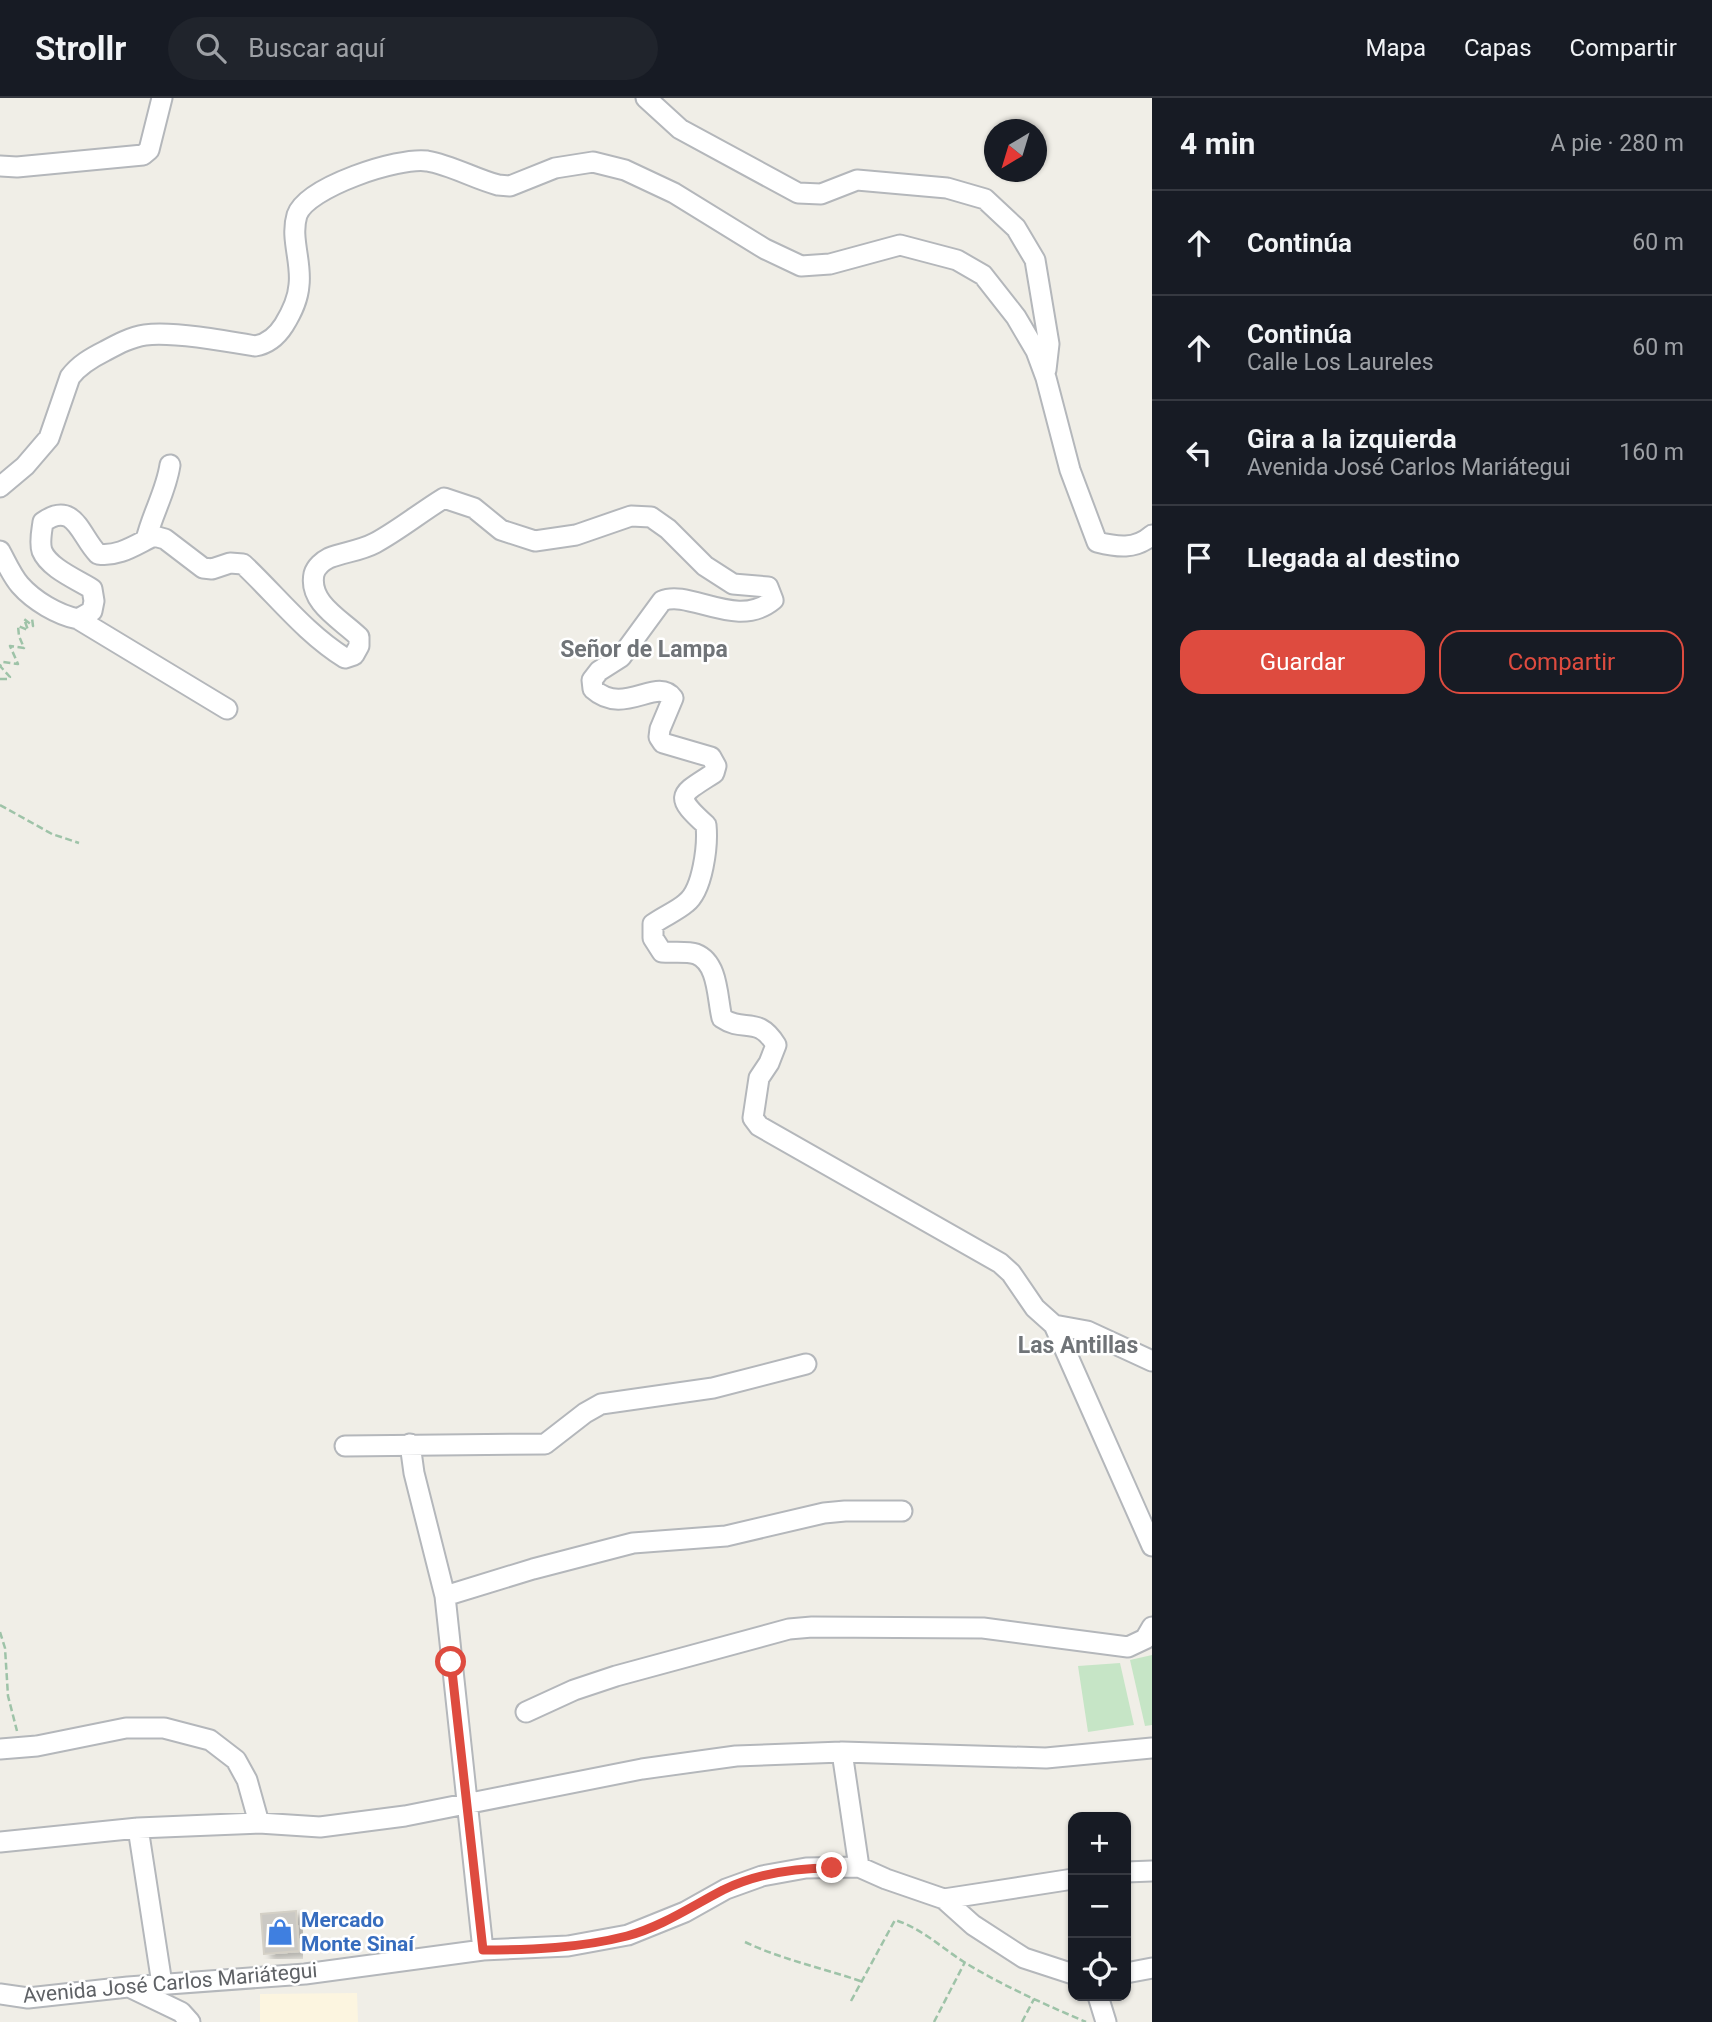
<!DOCTYPE html>
<html lang="es">
<head>
<meta charset="utf-8">
<style>
  :root { --surface:#171b24; --page:#20242c; --text:#f1f3f6; --muted:#9ea1a6; --line:#363941; --accent:#de4b3f }
  body { margin:0; font-family:Roboto,sans-serif; background:var(--page); color:var(--text) }
  .controls { position:absolute; right:21px; bottom:21px; display:grid; overflow:hidden; border-radius:14px; box-shadow:0 2px 5px #0004 }
  .controls button { width:63px; height:63px; display:grid; place-items:center; padding:0; border:0; border-bottom:2px solid var(--line); background:var(--surface); color:var(--text); font:35px sans-serif }
  .compass { position:absolute; left:984px; top:21px; width:63px; height:63px; border-radius:50%; background:var(--surface); box-shadow:0 2px 5px #0004; rotate:218deg }
  .stop { position:absolute; width:21px; height:21px; margin:-16px; border:5px solid #de4b3f; border-radius:50%; background:#fff }
  .stop.end { background:#de4b3f; border-color:#fff; box-shadow:0 2px 7px #0008 }
  .list { margin:0; padding:0; list-style:none }
  h2 { display:flex; justify-content:space-between; align-items:center; height:91px; margin:0; padding:0 28px; font-size:30px }
  h2 small { font-size:23px; font-weight:400; color:var(--muted) }
  .list li { display:grid; grid-template-columns:46px 1fr auto; gap:21px; align-items:center; box-sizing:border-box; height:105px; padding:0 28px; border-top:2px solid var(--line) }
  .list b { display:block; font-size:26px; white-space:nowrap }
  .list p { margin:0; font-size:23px; white-space:nowrap; color:var(--muted) }
  .list em { font-size:23px; font-style:normal; color:var(--muted) }
  .actions { display:flex; gap:14px; padding:21px 28px }
  .actions a { flex:1; padding:16px 0; border:2px solid var(--accent); border-radius:21px; text-align:center; font-size:24px; color:var(--accent) }
  .actions .main { background:var(--accent); color:#fff }
  .icon { flex:none; width:38px; height:38px; fill:none; stroke:currentColor; stroke-width:2; stroke-linecap:round; stroke-linejoin:round }
  .map { position:relative; flex:none; width:1152px; height:1924px; overflow:hidden }
  header { display:flex; align-items:center; gap:42px; box-sizing:border-box; height:98px; padding:0 35px; background:var(--surface); border-bottom:2px solid var(--line) }
  header strong { font-size:33px }
  nav { display:flex; gap:38px; margin-inline-start:auto; font-size:24px }
  .search { width:490px; height:63px; background:var(--page); display:flex; align-items:center; gap:18px; box-sizing:border-box; padding:0 24px; border-radius:38px; color:var(--muted); font-size:26px }
  main { display:flex }
  aside { flex:1; background:var(--surface) }
  .map>svg:first-child { display:block }
  .commercial { fill:#fcf5e0 }
  .green { fill:#c6e5c6 }
  .building { fill:#cbc9c4; stroke:#d4d0c6; stroke-width:2; filter:url(#shadow) }
  .lines { fill:none; stroke-linecap:round; stroke-linejoin:round }
  .street-casing { stroke:#b4b7bb; stroke-width:23 }
  .path { stroke:#9ec3a8; stroke-width:2.5; stroke-dasharray:7 3.5; stroke-linecap:butt }
  .street { stroke:#fff; stroke-width:19 }
  .route { stroke:#de4b3f; stroke-width:9 }
  .labels { text-anchor:middle; stroke-width:5; stroke-linejoin:round; paint-order:stroke }
  .shop-label { font-size:21px; font-weight:bold; fill:#366cbe; stroke:#fff; text-anchor:start }
  .street-label { font-size:21px; fill:#5f6266; stroke:#fff }
  .neighbourhood-label { font-size:23px; font-weight:bold; fill:#707478; stroke:#fff }
</style>
</head>
<body>
<header>
<strong>Strollr</strong>
<div class="search"><svg class="icon" aria-label="search" viewBox="0 0 24 24"><circle cx="10" cy="10" r="6"/><path d="M15 15l6 6"/></svg>Buscar aquí</div>
<nav><a>Mapa</a><a>Capas</a><a>Compartir</a></nav>
</header>
<main>
<div class="map">
<svg width="1152" height="1924" viewBox="0 0 1152 1924">
  <defs>
    <filter id="shadow"><feDropShadow dx="8" dy="4.5" stdDeviation="3.5" flood-color="#0004"/></filter>
  </defs>
  <rect width="100%" height="100%" fill="#f0eee7"/>
  <!-- commercial -->
  <path class="commercial" d="M357,1895L358,1924H260V1896Z"/>
  <!-- green -->
  <path class="green" d="M1152,1557V1627L1145,1628L1130,1562Z
    M1120,1565L1134,1627L1088,1634L1078,1568Z"/>
  <!-- building -->
  <path class="building" d="M296,1813L299,1853L264,1856L261,1816Z"/>
  <g class="lines">
    <defs>
      <path id="street" d="M646,0L680,31L798,95L821,96L857,82L947,90L985,101L1016,130L1035,162L1049,246L1046,272
        M0,68L17,69L143,57L149,52L162,0
        M0,389L25,368L49,340L70,279C79,267 91,260 105,253C118,246 131,239 145,237C172,233 227,243 255,248C268,246 277,238 284,227C292,214 298,202 299,187C302,164 290,140 297,117C307,89 398,59 427,63C451,67 475,81 498,87L510,88L555,70L593,64L625,72L674,95L765,151L801,168L830,166L900,147L957,162L983,177L1016,219L1036,253L1046,280L1070,372L1097,444C1117,449 1135,452 1152,437
        M146,442C152,416 166,394 170,367
        M0,453C6,464 12,478 20,487C34,503 58,517 78,521L92,513L94,503L92,491C76,481 49,470 42,453C39,444 42,432 43,424C75,402 80,438 98,456C119,459 135,447 154,438L165,441L203,470L212,471L230,465L243,466C277,498 305,535 345,560L354,557L359,548V539C342,522 308,505 314,476C316,469 323,463 329,460C344,454 360,453 375,445C399,432 421,414 444,400L474,410L501,432L535,443L576,437L631,418L651,419L668,431L705,468L733,486L768,489L773,502C737,532 689,491 662,503L621,559L599,573L592,582L593,591C624,619 657,578 673,600L660,631L659,639L663,645L711,659L716,668L714,675C680,697 673,697 706,727C708,747 703,792 686,805C677,813 664,818 653,826V840L662,854C672,855 687,853 696,856C719,865 717,901 722,920C744,935 758,917 776,947L769,965L759,980L753,1020L759,1028L1000,1165L1011,1175L1035,1210L1054,1227L1087,1233L1152,1263
        M78,521L227,611
        M1054,1227L1152,1448
        M410,1346L414,1375L445,1498L483,1852
        M345,1348L545,1346L585,1315L601,1306L713,1290L806,1266
        M445,1498L533,1471L633,1445L726,1438L824,1415L845,1413H902
        M526,1614L574,1592L616,1578L789,1531L812,1529L983,1530L1128,1549L1145,1541L1152,1529
        M0,1651L37,1648L126,1630H164L210,1642L236,1662L247,1682L259,1725
        M842,1654L859,1769
        M138,1730L162,1886
        M0,1744L138,1730L259,1725L320,1729L405,1718L642,1671L736,1658L842,1654L1046,1660L1152,1650
        M1126,1774L1152,1773
        M944,1801L973,1827L1024,1860L1073,1876
        M1126,1875L1152,1870
        M131,1890L181,1914L190,1924
        M0,1896L28,1900L128,1889L305,1876L483,1852L568,1848L628,1837L685,1814L726,1791L762,1778L806,1770L859,1769L886,1781L944,1801L1073,1781
        M1098,1898L1106,1924"/>
    </defs>
    <!-- street casing -->
    <use href="#street" class="street-casing"/>
    <!-- path -->
    <path class="path" d="M0,581H9L10,579L0,568L3,564L18,566L10,548L24,550L19,538L18,528L28,532L24,521L33,528L32,520
      M0,707L52,736L79,745
      M0,1534L5,1550L8,1598L17,1633
      M745,1844C783,1862 823,1870 863,1884
      M851,1903L895,1822C921,1830 942,1850 964,1864C1003,1888 1044,1906 1086,1924
      M934,1924L965,1864
      M1022,1924L1034,1901"/>
    <!-- street -->
    <use href="#street" class="street"/>
  </g>
  <g class="lines">
    <!-- route -->
    <path class="route" d="M451,1564L483,1852C531,1852 580,1850 627,1838C661,1829 692,1808 723,1792C756,1776 796,1770 832,1770"/>
  </g>
  <!-- icons -->
  <defs>
    <symbol id="shop-bare" viewBox="-9 -9 18 18"><path d="M-5-2.5h2.3a2.7 3.5 0 0 1 5.4 0H5L5.5 6h-11ZM-1.5-2.5h3a1.5 2.3 0 0 0-3 0Z" fill="#3f7fe0" stroke="#fff" stroke-width="2.5" paint-order="stroke"/></symbol>
  </defs>
  <g fill-rule="evenodd">
    <use href="#shop-bare" x="261" y="1815" width="38" height="38"/>
  </g>
  <g class="labels">
    <!-- shop labels -->
    <g class="shop-label">
      <text x="301" y="1829">Mercado<tspan x="301" dy="24">Monte Sinaí</tspan></text>
    </g>
    <!-- street labels -->
    <g class="street-label">
      <text transform="translate(170 1885) rotate(-5)" y="7">Avenida José Carlos Mariátegui</text>
    </g>
    <!-- neighbourhood labels -->
    <g class="neighbourhood-label">
      <text x="644" y="559">Señor de Lampa</text>
      <text x="1078" y="1255">Las Antillas</text>
    </g>
  </g>
</svg>
<div class="controls">
<button>+</button>
<button>−</button>
<button><svg class="icon" aria-label="locate" viewBox="0 0 24 24"><circle cx="12" cy="12" r="6"/><path d="M12 2v4M12 18v4M2 12h4M18 12h4"/></svg></button>
</div>
<svg class="compass" viewBox="-18 -18 36 36"><path d="M0-13l5 13h-10z" fill="#e53935"/><path d="M0 13l5-13h-10z" fill="#9ea1a6"/></svg>
<div class="stop" style="left:451px;top:1564px"></div>
<div class="stop end" style="left:832px;top:1770px"></div>
</div>
<aside>
<h2>4 min<small>A pie · 280 m</small></h2>
<ul class="list">
<li><svg class="icon" aria-label="ahead" viewBox="0 0 24 24"><path d="M12 20V5M6 11l6-6 6 6"/></svg><div><b>Continúa</b></div><em>60 m</em></li>
<li><svg class="icon" aria-label="ahead" viewBox="0 0 24 24"><path d="M12 20V5M6 11l6-6 6 6"/></svg><div><b>Continúa</b><p>Calle Los Laureles</p></div><em>60 m</em></li>
<li><svg class="icon" aria-label="left" viewBox="0 0 24 24"><path d="M17 20v-9H6M10 6l-5 5 5 5"/></svg><div><b>Gira a la izquierda</b><p>Avenida José Carlos Mariátegui</p></div><em>160 m</em></li>
<li><svg class="icon" aria-label="arrive" viewBox="0 0 24 24"><path d="M6 21V4h12l-3 4 3 4H6"/></svg><div><b>Llegada al destino</b></div></li>
</ul>
<div class="actions"><a class="main">Guardar</a><a>Compartir</a></div>
</aside>
</main>
</body>
</html>
